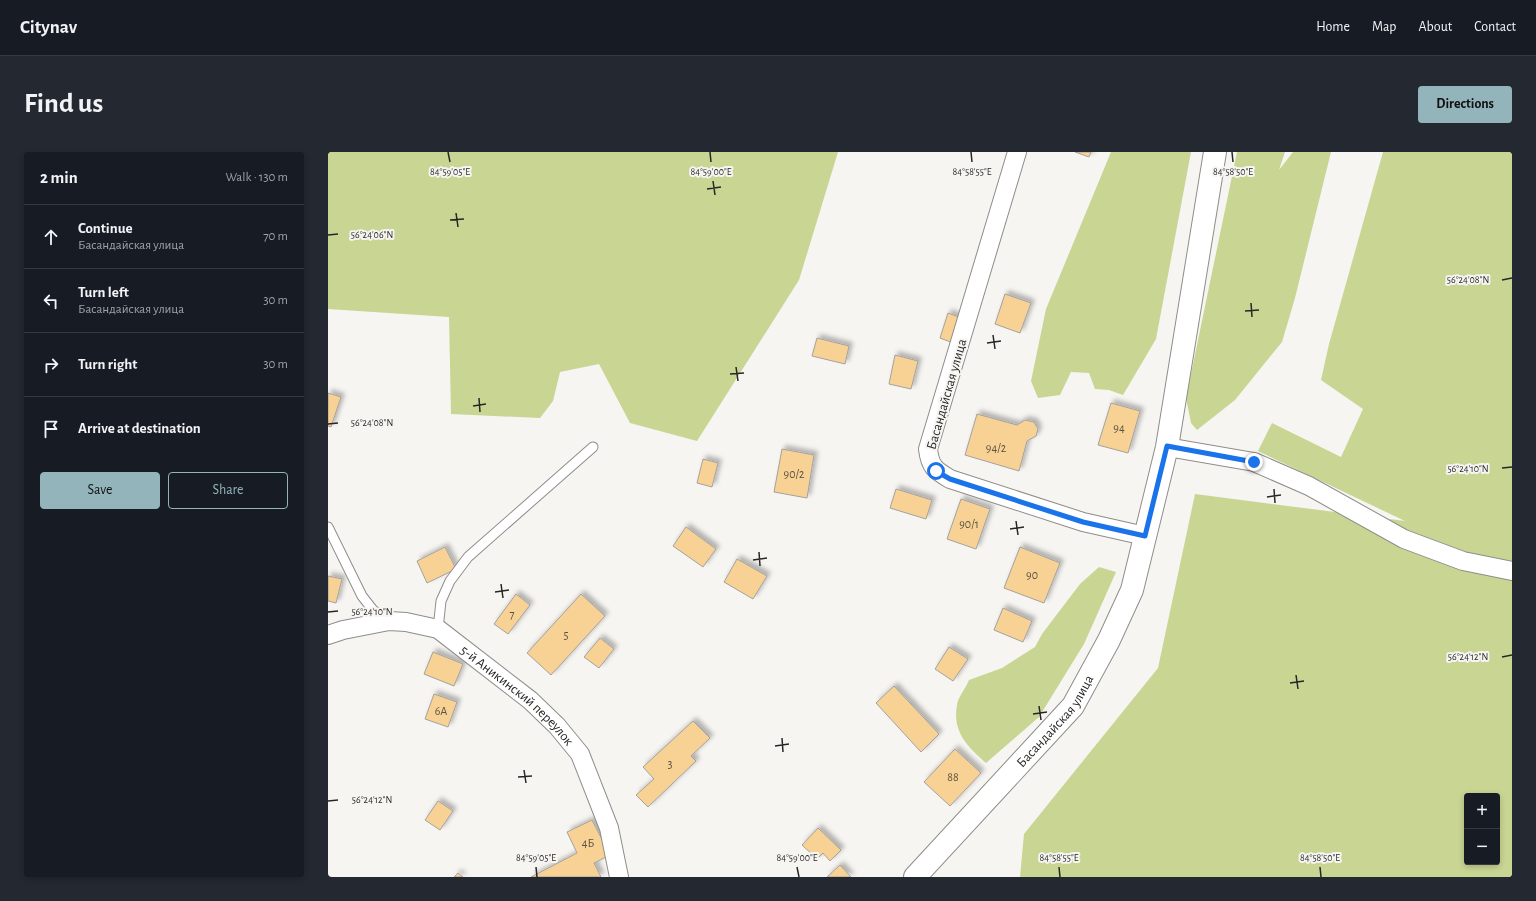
<!DOCTYPE html>
<html lang="en">
<head>
<meta charset="utf-8">
<style>
  :root { --surface:#171b24; --page:#242831; --text:#f1f3f6; --muted:#9ea1a6; --line:#363941; --accent:#92b4ba }
  body { margin:0; font-family:"Alegreya Sans",sans-serif; background:var(--page); color:var(--text) }
  .controls { position:absolute; right:12px; bottom:12px; display:grid; overflow:hidden; border-radius:4px; box-shadow:0 2px 6px #0003 }
  .controls button { width:36px; height:36px; display:grid; place-items:center; padding:0; border:0; border-bottom:1px solid var(--line); background:var(--surface); color:var(--text); font:20px sans-serif }
  .stop { position:absolute; width:12px; height:12px; margin:-9px; border:3px solid #1a73e8; border-radius:50%; background:#fff }
  .stop.end { background:#1a73e8; border-color:#fff; box-shadow:0 1px 4px #0008 }
  .list { margin:0; padding:0; list-style:none }
  h2 { display:flex; justify-content:space-between; align-items:center; height:52px; margin:0; padding:0 16px; font-size:17px }
  h2 small { font-size:13px; font-weight:400; color:var(--muted) }
  .list li { display:grid; grid-template-columns:26px 1fr auto; gap:12px; align-items:center; box-sizing:border-box; height:64px; padding:0 16px; border-top:1px solid var(--line) }
  .list b { display:block; font-size:15px; white-space:nowrap }
  .list p { margin:0; font-size:13px; white-space:nowrap; color:var(--muted) }
  .list em { font-size:13px; font-style:normal; color:var(--muted) }
  .actions { display:flex; gap:8px; padding:12px 16px }
  .actions a { flex:1; padding:9px 0; border:1px solid var(--accent); border-radius:4px; text-align:center; font-size:14px; color:var(--accent) }
  .actions .main { background:var(--accent); color:#111 }
  .icon { flex:none; width:22px; height:22px; fill:none; stroke:currentColor; stroke-width:2; stroke-linecap:round; stroke-linejoin:round }
  .map { position:relative; flex:none; width:1184px; height:725px; overflow:hidden; border-radius:4px }
  header { display:flex; align-items:center; gap:24px; box-sizing:border-box; height:56px; padding:0 20px; background:var(--surface); border-bottom:1px solid var(--line) }
  header strong { font-size:19px }
  nav { display:flex; gap:22px; margin-inline-start:auto; font-size:14px }
  .intro { display:flex; align-items:center; justify-content:space-between; box-sizing:border-box; height:96px; padding:0 24px }
  h1 { margin:0; font-size:28px }
  .button { padding:10px 18px; border-radius:4px; background:var(--accent); color:#111; font-size:14px; font-weight:700 }
  main { display:flex; gap:24px; padding:0 24px }
  aside { flex:1; background:var(--surface); border-radius:4px; box-shadow:0 2px 6px #0003 }
  .map>svg:first-child { display:block }
  .green { fill:#c9d593; fill-rule:evenodd }
  .building { fill:#f7d294; stroke:#a3a19f; filter:url(#shadow) }
  .lines { fill:none; stroke-linecap:round; stroke-linejoin:round }
  .lane-casing { stroke:#8e8d8a; stroke-width:11 }
  .street-casing { stroke:#8e8d8a; stroke-width:20 }
  .secondary-casing { stroke:#8e8d8a; stroke-width:24 }
  .lane { stroke:#fff; stroke-width:9 }
  .street { stroke:#fff; stroke-width:18 }
  .secondary { stroke:#fff; stroke-width:22 }
  .route { stroke:#1a73e8; stroke-width:5 }
  .ticks { fill:none; stroke:#282726; stroke-width:1.5 }
  .labels { text-anchor:middle; stroke-width:4; stroke-linejoin:round; paint-order:stroke }
  .number-label { font-size:12px; fill:#5c5242 }
  .street-label { font-size:14px; fill:#282726; stroke:#f6f5f2 }
  .ticks-label { font-size:10px; text-anchor:middle; fill:#282726; stroke:#f6f5f2; stroke-width:4; stroke-linejoin:round; paint-order:stroke }
</style>
</head>
<body>
<header>
<strong>Citynav</strong>
<nav><a>Home</a><a>Map</a><a>About</a><a>Contact</a></nav>
</header>
<div class="intro"><h1>Find us</h1><a class="button">Directions</a></div>
<main>
<aside>
<h2>2 min<small>Walk · 130 m</small></h2>
<ul class="list">
<li><svg class="icon" aria-label="ahead" viewBox="0 0 24 24"><path d="M12 20V5M6 11l6-6 6 6"/></svg><div><b>Continue</b><p>Басандайская улица</p></div><em>70 m</em></li>
<li><svg class="icon" aria-label="left" viewBox="0 0 24 24"><path d="M17 20v-9H6M10 6l-5 5 5 5"/></svg><div><b>Turn left</b><p>Басандайская улица</p></div><em>30 m</em></li>
<li><svg class="icon" aria-label="right" viewBox="0 0 24 24"><path d="M7 20v-9h11M14 6l5 5-5 5"/></svg><div><b>Turn right</b></div><em>30 m</em></li>
<li><svg class="icon" aria-label="arrive" viewBox="0 0 24 24"><path d="M6 21V4h12l-3 4 3 4H6"/></svg><div><b>Arrive at destination</b></div></li>
</ul>
<div class="actions"><a class="main">Save</a><a>Share</a></div>
</aside>
<div class="map">
<svg width="1184" height="725" viewBox="0 0 1184 725">
  <defs>
    <filter id="shadow"><feDropShadow dx="3.5" dy="-3.5" stdDeviation="2" flood-color="#0004"/></filter>
  </defs>
  <rect width="100%" height="100%" fill="#f6f5f2"/>
  <!-- green -->
  <path class="green" d="M0,0H510L471,128L369,289L302,271L271,212L232,220L225,249L212,266L123,262L121,165L0,157Z
    M783,0H863L828,187L795,243L781,238L767,237L761,221L743,220L732,243L710,246L703,229L718,157Z
    M909,0H957L951,18L965,0H1003L967,146L954,190L907,248L869,278L863,271L858,246Z
    M1055,0H1184V725H692L696,682L830,516L867,342L1077,369L930,299L944,271L1013,305L1035,257L993,228L1001,192ZM1139,644H1169V710H1139Z
    M771,415L788,420L756,492L711,565L658,611C640,595 624,580 629,553C630,545 638,536 641,528L674,516L707,495L714,482L752,432Z"/>
  <!-- building -->
  <path class="building" d="M747,0H763L761,5Z
    M677,142L703,151L692,181L667,172Z
    M620,161L633,166L625,191L612,186Z
    M489,186L521,194L517,212L484,204Z
    M567,203L590,209L583,237L561,232Z
    M0,241L13,245L3,275L0,274Z
    M783,251L812,259L800,301L770,293Z
    M649,262L689,273L697,268L706,270L710,277L708,284L699,289L691,319L637,303Z
    M454,297L486,303L479,346L446,340Z
    M375,307L390,311L384,335L369,331Z
    M568,337L604,348L598,367L562,356Z
    M633,347L662,357L648,397L619,387Z
    M358,375L388,397L375,415L345,394Z
    M117,395L128,417L99,431L89,409Z
    M692,395L732,411L716,451L676,436Z
    M409,407L439,424L425,447L396,430Z
    M0,424L14,427L8,451L0,449Z
    M188,442L202,453L180,482L166,472Z
    M253,442L277,464L223,523L199,501Z
    M675,456L704,469L695,490L666,478Z
    M272,486L286,497L271,516L256,505Z
    M621,495L640,507L625,529L607,517Z
    M105,500L135,512L126,534L96,522Z
    M566,534L611,582L593,600L548,551Z
    M106,542L129,550L120,575L97,567Z
    M365,569L382,586L363,604L368,609L320,655L308,643L326,627L315,615Z
    M627,597L653,621L622,654L596,630Z
    M110,649L125,659L112,678L97,668Z
    M264,668L282,703L266,711L273,725H203L249,701L239,680Z
    M490,676L513,698L502,709L495,701L489,707L474,693Z
    M512,713L523,725H499Z
    M130,721L135,725H126Z"/>
  <g class="lines">
    <defs>
      <path id="lane" d="M0,375L34,444L45,458L60,468
        M110,477L113,449L122,429L140,405L265,295"/>
      <g id="street">
        <path d="M689,0L600,297C602,315 607,318 622,327L755,370L817,384"/>
        <path d="M839,295L926,310L981,334L1076,387L1135,409L1184,419"/>
        <path id="s1" d="M0,483L15,478L61,469L78,470L110,477L202,548L229,574L252,602L281,676L291,725"/>
      </g>
      <g id="secondary">
        <path id="s2" d="M587,725L745,554L781,488L804,438L839,295L887,0"/>
      </g>
    </defs>
    <!-- lane casing -->
    <use href="#lane" class="lane-casing"/>
    <!-- street casing -->
    <use href="#street" class="street-casing"/>
    <!-- secondary casing -->
    <use href="#secondary" class="secondary-casing"/>
    <!-- lane -->
    <use href="#lane" class="lane"/>
    <!-- street -->
    <use href="#street" class="street"/>
    <!-- secondary -->
    <use href="#secondary" class="secondary"/>
  </g>
  <g class="lines">
    <!-- route -->
    <path class="route" d="M608,319L622,327L755,370L817,384L839,294L926,310"/>
  </g>
  <!-- ticks -->
  <path class="ticks" d="M120,0L122,10M382,0L383,10M643,0L644,10M904,0L905,10M385,29L387,43M379,37L393,35M128,61L130,75M122,68L136,67M0,83L10,82M1174,128L1184,126M923,151L924,165M917,159L931,158M665,183L667,197M659,191L673,189M408,215L410,229M402,222L416,221M151,246L152,260M145,254L158,252M0,272L10,271M1174,316L1184,315M946,337L947,351M939,345L953,343M688,369L690,383M682,377L696,375M431,400L432,414M425,408L439,406M173,432L175,446M167,440L181,438M0,460L10,459M1174,505L1184,503M968,523L970,537M962,531L976,529M711,554L713,568M705,562L719,560M454,586L455,600M447,594L461,592M196,618L198,631M190,625L204,624M0,649L10,648M208,715L209,725M469,715L471,725M731,715L732,725M992,715L993,725"/>
  <g class="labels">
    <!-- number labels -->
    <g class="number-label">
      <text x="791" y="280">94</text>
      <text x="668" y="300">94/2</text>
      <text x="466" y="326">90/2</text>
      <text x="641" y="376">90/1</text>
      <text x="704" y="427">90</text>
      <text x="184" y="466">7</text>
      <text x="238" y="487">5</text>
      <text x="113" y="563">6А</text>
      <text x="342" y="616">3</text>
      <text x="625" y="629">88</text>
      <text x="260" y="695">4Б</text>
    </g>
    <!-- street labels -->
    <g class="street-label">
      <text transform="translate(618 242) rotate(-74)" y="5">Басандайская улица</text>
      <text dy="5" stroke="none"><textPath href="#s1" startOffset="216">5-й Аникинский переулок</textPath></text>
      <text dy="5" stroke="none"><textPath href="#s2" startOffset="210">Басандайская улица</textPath></text>
    </g>
  </g>
  <g class="ticks-label">
    <text x="122" y="23">84°59'05"E</text>
    <text x="383" y="23">84°59'00"E</text>
    <text x="644" y="23">84°58'55"E</text>
    <text x="905" y="23">84°58'50"E</text>
    <text x="44" y="86">56°24'06"N</text>
    <text x="1140" y="131">56°24'08"N</text>
    <text x="44" y="274">56°24'08"N</text>
    <text x="1140" y="320">56°24'10"N</text>
    <text x="44" y="463">56°24'10"N</text>
    <text x="1140" y="508">56°24'12"N</text>
    <text x="44" y="651">56°24'12"N</text>
    <text x="208" y="709">84°59'05"E</text>
    <text x="469" y="709">84°59'00"E</text>
    <text x="731" y="709">84°58'55"E</text>
    <text x="992" y="709">84°58'50"E</text>
  </g>
</svg>
<div class="controls">
<button>+</button>
<button>−</button>
</div>
<div class="stop" style="left:608px;top:319px"></div>
<div class="stop end" style="left:926px;top:310px"></div>
</div>
</main>
</body>
</html>
